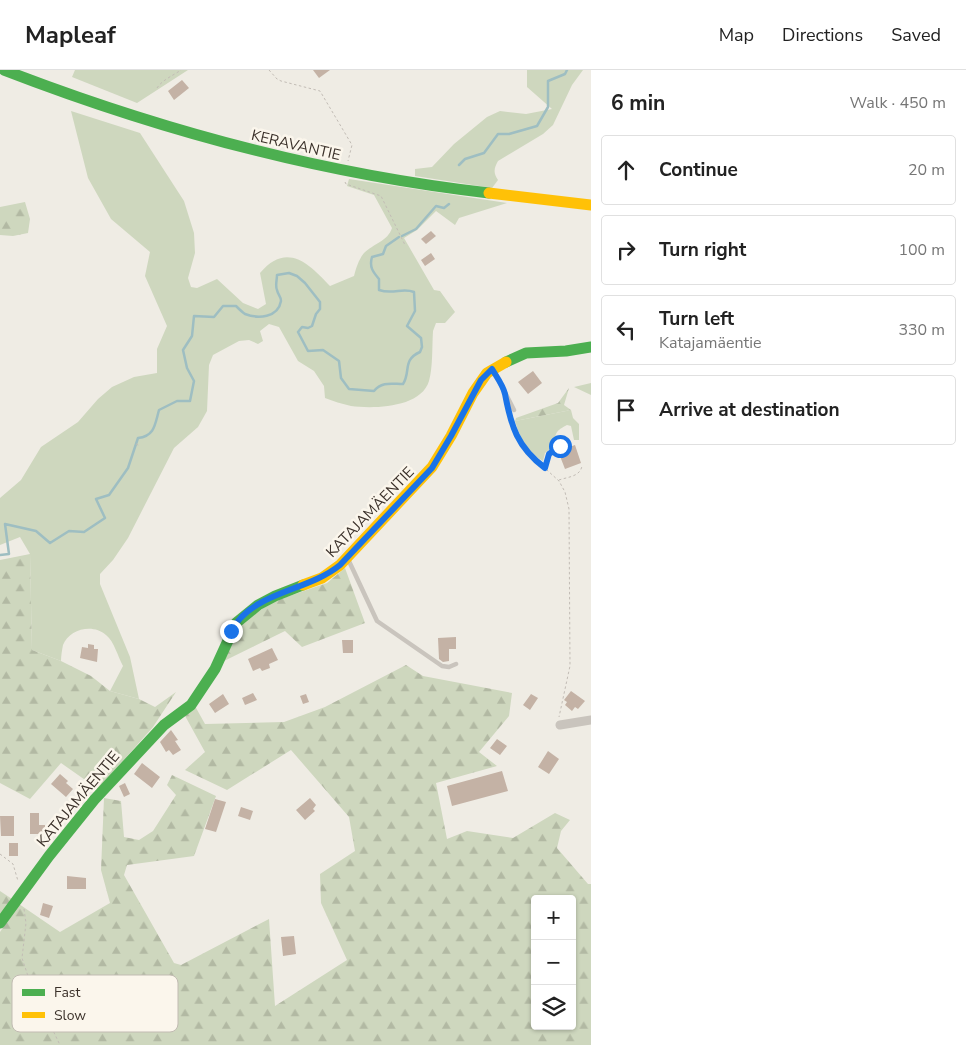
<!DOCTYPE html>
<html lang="en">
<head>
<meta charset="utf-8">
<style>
  :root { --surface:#fff; --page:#f6f6f6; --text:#222; --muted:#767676; --line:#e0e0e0 }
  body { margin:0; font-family:"Nunito Sans",sans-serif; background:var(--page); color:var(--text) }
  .controls { position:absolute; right:15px; bottom:15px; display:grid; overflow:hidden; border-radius:5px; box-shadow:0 1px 4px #0004 }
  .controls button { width:45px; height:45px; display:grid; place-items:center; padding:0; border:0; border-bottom:1px solid var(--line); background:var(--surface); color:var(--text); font:25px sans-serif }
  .stop { position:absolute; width:15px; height:15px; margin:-11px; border:4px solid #1a73e8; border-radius:50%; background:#fff }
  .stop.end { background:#1a73e8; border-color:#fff; box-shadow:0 1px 5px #0008 }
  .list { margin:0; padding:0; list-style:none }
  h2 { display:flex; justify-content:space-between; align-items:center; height:65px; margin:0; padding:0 20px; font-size:21px }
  h2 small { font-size:16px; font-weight:400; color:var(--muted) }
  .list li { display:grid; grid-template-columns:32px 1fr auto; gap:15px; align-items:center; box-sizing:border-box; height:70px; margin:0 10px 10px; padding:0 10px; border:1px solid var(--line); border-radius:5px }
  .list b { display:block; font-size:19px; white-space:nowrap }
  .list p { margin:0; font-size:16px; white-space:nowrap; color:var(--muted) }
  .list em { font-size:16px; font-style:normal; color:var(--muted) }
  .icon { flex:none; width:28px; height:28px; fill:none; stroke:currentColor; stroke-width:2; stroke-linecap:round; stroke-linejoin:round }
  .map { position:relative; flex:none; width:591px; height:975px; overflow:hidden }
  header { display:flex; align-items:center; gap:30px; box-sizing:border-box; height:70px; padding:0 25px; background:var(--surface); border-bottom:1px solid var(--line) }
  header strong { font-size:24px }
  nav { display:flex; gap:28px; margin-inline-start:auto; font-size:18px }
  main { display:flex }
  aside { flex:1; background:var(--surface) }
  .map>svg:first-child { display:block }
  .grass { fill:#ced7be }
  .forest { fill:url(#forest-firs); fill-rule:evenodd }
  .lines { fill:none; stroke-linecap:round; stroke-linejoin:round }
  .stream { stroke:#9ebec2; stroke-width:2.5 }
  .building { fill:#c4b2a5 }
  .path { stroke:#c2bcb5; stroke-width:1; stroke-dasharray:2.5 2.5; stroke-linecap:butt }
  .lane { stroke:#c9c4bd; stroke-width:4.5 }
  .street { stroke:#c9c4bd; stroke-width:9 }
  .fast { stroke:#4caf50; stroke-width:11 }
  .slow { stroke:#ffc107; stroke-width:11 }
  .route { stroke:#1a73e8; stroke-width:6 }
  .labels { text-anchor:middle; stroke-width:5; stroke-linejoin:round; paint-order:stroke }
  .street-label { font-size:15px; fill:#3b312a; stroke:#fbf6ec }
  .key { fill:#fbf6ec; stroke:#c1bbb2; stroke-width:1 }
  .key-label { font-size:14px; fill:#3b312a }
</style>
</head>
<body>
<header>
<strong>Mapleaf</strong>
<nav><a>Map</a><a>Directions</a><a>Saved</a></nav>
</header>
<main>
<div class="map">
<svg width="591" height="975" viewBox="0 0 591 975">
  <defs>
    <pattern id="forest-firs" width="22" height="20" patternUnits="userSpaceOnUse" patternTransform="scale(1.25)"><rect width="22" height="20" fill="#ced7be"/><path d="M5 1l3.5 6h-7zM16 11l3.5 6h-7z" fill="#b2b9a3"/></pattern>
  </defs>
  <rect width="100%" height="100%" fill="#efece4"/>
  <!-- grass -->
  <path class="grass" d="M75,0H188L137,33L72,7Z
    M527,0H583L572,15L553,55L543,64L498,91C494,98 493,103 498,110L492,118L415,106V99L432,97L454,74L487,47L500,41L526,44L552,39L527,17Z
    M71,41L140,63L184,131L194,163L195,183L188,208L191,217L197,218L217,209L243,233L258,239L266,234L260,203C286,172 308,192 330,216L354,206C356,198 359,189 364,183C373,174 388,171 392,158L374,125L347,116L349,109L507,133L459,148L455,155L436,141L417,160L404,168L434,220L440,221L455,242L445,253H436L433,261C432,276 433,297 429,311C421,338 373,339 351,336C342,334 333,331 325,328L324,316L314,301L298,291L279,257L269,254L260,261L263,271L258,274L249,270L239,271L213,285L209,295L207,341L198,357L174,378L128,468L113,490L100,504V514L130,587L139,629L110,621L123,596C118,587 114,571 106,565C93,553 69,559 63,575C62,580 61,586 61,591L32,580L30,484L20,467L0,475V428L21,410L41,377L78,352L98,329L112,317L134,307L157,303V279L167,256L145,206L150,182L111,149L88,108Z
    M571,340L573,348L579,354V370H574L571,356L567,355C556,361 555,362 555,375L545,383L543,391C527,382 520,368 515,351Z"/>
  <!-- forest -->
  <path class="forest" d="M25,132L30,149L28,163L13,166L0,165V137Z
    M591,313V325L574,317Z
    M569,318L564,335L571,340L515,351L516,348L558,333Z
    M30,484L32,580L61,591L91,606L110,621L139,629L155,637L176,622L153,657L98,719L61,693L30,729L0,713V490Z
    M345,498L365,553L302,577L285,561L224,591L241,554L272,532L327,513Z
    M406,595L423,606L512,623L509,646L479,682L497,696L436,713L447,769L467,761L513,768L555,743L570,750L561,761L557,778L588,814H591V975H0V862L19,834L60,862L110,833L101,800L104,728L121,731L124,767L139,770L153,761L176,725L167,715L172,705L216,726L194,786L127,795L124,805L174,893L181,895L269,849L275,936L347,890L321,833L320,804L355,781L349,747L291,680L227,720L185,700L205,682L184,644L195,636L205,654L284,652L325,637ZM535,829H572V956H535Z
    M0,821L12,829L0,846Z"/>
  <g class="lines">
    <!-- stream -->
    <path class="stream" d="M459,95L465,89L484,83L498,64H509L537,56L548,37V11L565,4L567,0
      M402,166L416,159L436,136L444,138L449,134
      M0,485L9,484L5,454L36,461L50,473L69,461L84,462L105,448L96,429L109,425L128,398L138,368C155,366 155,354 159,340L177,331H190L194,311L187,298L183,280L192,266L194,246L214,247L223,236H236C239,239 242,242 245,244C258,249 278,248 281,231C281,226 278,225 277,220C275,216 277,210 277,205L289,203L297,206L305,213L320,232V239L316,244L312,256L308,258L302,257L298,262L308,281L323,280L339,291L341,308L349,319L374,321C382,311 392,314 403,314C411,302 402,290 420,282L422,277L421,268L407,256L415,241L414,222C402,217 394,225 379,220V209C373,202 369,197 372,187L383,184L386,176L399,167"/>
  </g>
  <!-- building -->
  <path class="building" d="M313,0H330L319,8Z
    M182,10L189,18L174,30L168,21Z
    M431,161L436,166L426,174L421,169Z
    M431,183L435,189L425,196L421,190Z
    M533,301L542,313L528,324L518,312Z
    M575,375L581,393L565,399L558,381Z
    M456,567V579H449V591L443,592L439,589L438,568Z
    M342,570H353V583H343Z
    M88,574L94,575V579H98L97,592L80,588L82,577L88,578Z
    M272,578L278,590L269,594L270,598L262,601L260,598L253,601L248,589Z
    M571,621L585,631L578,639L575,637L572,641L565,635L567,632L564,630Z
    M253,623L257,630L245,635L242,628Z
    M223,624L229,634L215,643L209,634Z
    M306,624L309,632L303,634L300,626Z
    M531,624L538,628L530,640L523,635Z
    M171,660L178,670L175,671L181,680L173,685L169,680L166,682L160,672Z
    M497,669L507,676L500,685L490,678Z
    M548,681L559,689L549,704L538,697Z
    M142,693L160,707L152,718L134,704Z
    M502,701L508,721L452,736L447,716Z
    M60,704L68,711L66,713L73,719L66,727L51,714Z
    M125,713L130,724L124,727L119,716Z
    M310,728L316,735L313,739L315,741L305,750L296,740Z
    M215,729L226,732L216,762L205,759Z
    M241,737L253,741L250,750L238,746Z
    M30,743H39V755H45V764H30Z
    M0,746H14V766H1Z
    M9,773H18V786H9Z
    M67,806L86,808V819H67Z
    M43,833L53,836L49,848L40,845Z
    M294,866L296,884L283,886L281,867Z"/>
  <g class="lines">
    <!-- path -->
    <path class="path" d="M269,0L277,9L281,11L320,21L352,75L348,91
      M157,18C162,10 174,5 181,0
      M345,112L346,114L381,126L405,175
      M508,343L514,363L526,381L559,411L565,422L569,439L570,596L559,647
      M136,374L140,376
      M545,398L549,384L560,376
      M559,410C567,407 580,407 582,396
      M0,784L13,794L18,811
      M24,839L26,853L22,888L31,915L60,975"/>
    <!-- lane -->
    <path class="lane" d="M494,301L514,340
      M348,489L377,551L442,596L449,597L456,594"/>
    <!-- street -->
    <path class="street" d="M560,655L591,650"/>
    <!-- fast -->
    <path class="fast" d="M4,0C162,61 321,104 489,123
      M506,292L526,283L566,281L591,277
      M0,853L49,786L94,730L164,655L191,635L215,599L236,553L258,535L275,526L303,515"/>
    <!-- slow -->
    <path class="slow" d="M489,123L591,135
      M303,515L322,508L340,495L432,397L451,366L473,323L487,303L506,292"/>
  </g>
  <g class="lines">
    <!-- route -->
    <path class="route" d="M231,561C253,521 307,522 340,495L432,398L451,366L481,310L492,299C496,306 503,315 505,324C511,356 517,377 545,398L549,384L560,376"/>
  </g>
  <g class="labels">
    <!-- street labels -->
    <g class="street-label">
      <text transform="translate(296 75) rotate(13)" y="5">KERAVANTIE</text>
      <text transform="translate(370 442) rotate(-46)" y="5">KATAJAMÄENTIE</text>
      <text transform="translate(78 729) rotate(-50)" y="5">KATAJAMÄENTIE</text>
    </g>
  </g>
  <!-- legend -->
  <rect x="12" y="905" width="166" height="57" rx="8" class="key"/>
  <rect x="22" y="919" width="23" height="7" fill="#4caf50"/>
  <rect x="22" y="942" width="23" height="6" fill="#ffc107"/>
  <g class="key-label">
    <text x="54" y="927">Fast</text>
    <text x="54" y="950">Slow</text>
  </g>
</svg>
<div class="controls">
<button>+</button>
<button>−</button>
<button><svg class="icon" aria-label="layers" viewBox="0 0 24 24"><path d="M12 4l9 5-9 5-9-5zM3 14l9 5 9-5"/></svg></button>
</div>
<div class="stop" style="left:560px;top:376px"></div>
<div class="stop end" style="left:231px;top:561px"></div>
</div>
<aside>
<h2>6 min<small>Walk · 450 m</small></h2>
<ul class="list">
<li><svg class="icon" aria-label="ahead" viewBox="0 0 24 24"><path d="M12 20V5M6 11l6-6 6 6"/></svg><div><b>Continue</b></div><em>20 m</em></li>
<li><svg class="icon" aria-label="right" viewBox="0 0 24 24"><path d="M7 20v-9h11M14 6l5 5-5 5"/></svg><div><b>Turn right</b></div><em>100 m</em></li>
<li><svg class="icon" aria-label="left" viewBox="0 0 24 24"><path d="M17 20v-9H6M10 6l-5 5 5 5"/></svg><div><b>Turn left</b><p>Katajamäentie</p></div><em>330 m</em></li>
<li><svg class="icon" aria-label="arrive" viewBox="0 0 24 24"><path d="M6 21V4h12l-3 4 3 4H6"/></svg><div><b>Arrive at destination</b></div></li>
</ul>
</aside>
</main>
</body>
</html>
